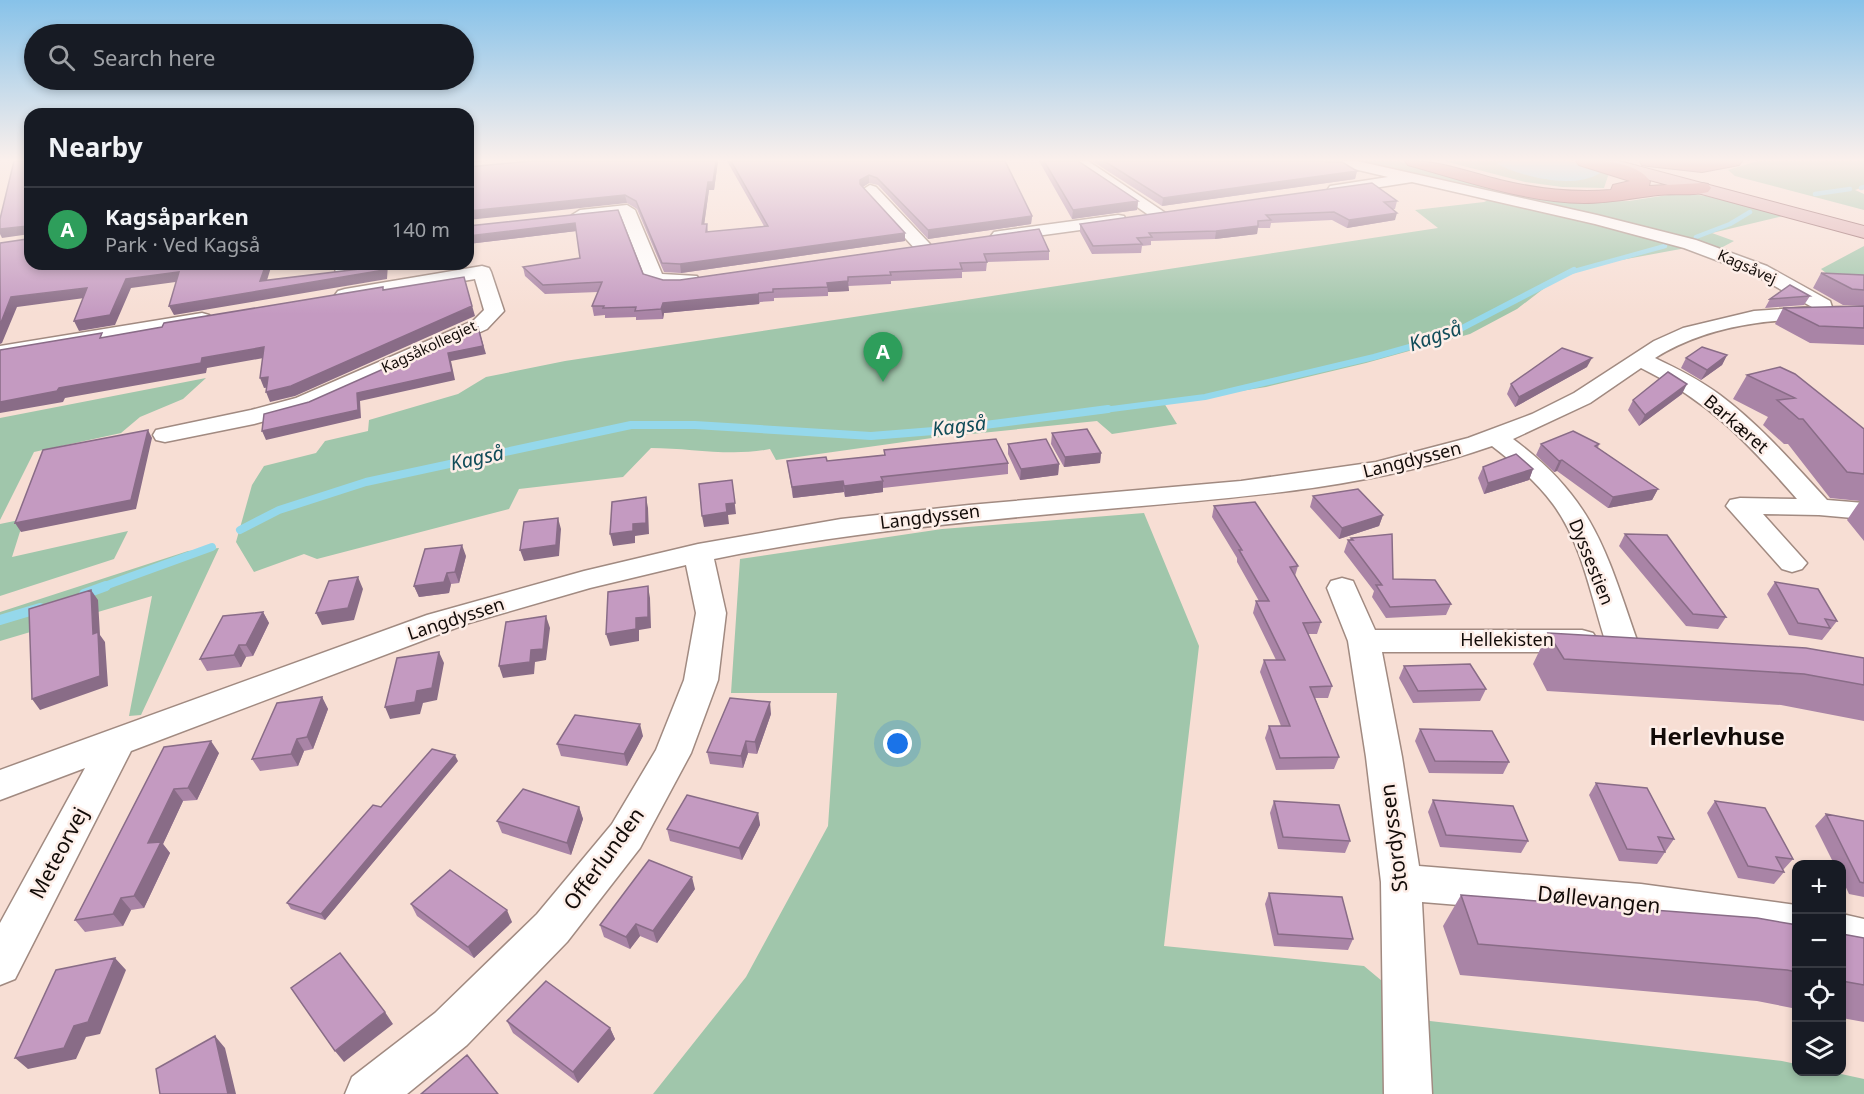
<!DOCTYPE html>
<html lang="en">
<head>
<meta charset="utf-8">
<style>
  :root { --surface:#171b24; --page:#20242c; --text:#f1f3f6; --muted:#9ea1a6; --line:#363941; --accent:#a76b2d }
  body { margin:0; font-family:"Noto Sans",sans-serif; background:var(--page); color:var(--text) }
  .controls { position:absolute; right:18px; bottom:18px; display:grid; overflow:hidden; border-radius:12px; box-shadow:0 3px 9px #0003 }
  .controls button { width:54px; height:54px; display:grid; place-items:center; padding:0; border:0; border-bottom:2px solid var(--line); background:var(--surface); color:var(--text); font:30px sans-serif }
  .you { position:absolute; left:898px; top:744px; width:21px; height:21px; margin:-15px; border:4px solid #fff; border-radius:50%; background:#1a73e8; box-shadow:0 0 0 9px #1a73e833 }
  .badge { display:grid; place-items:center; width:39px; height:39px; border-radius:50%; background:var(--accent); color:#fff; font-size:20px; font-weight:700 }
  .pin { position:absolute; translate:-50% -50px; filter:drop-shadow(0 2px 3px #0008) }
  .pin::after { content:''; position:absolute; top:32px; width:21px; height:18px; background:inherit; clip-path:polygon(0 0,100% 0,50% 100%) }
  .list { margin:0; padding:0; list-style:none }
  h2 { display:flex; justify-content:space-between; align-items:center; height:78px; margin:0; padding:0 24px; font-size:26px }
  h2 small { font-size:20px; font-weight:400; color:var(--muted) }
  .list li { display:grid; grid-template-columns:39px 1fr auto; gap:18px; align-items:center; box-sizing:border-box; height:84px; padding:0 24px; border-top:2px solid var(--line) }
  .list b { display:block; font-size:22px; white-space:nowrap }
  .list p { margin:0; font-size:20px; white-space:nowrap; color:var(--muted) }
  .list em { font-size:20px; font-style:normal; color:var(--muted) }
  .icon { flex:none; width:33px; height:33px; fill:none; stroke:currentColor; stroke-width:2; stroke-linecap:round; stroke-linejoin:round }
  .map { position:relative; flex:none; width:1864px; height:1094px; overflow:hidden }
  .search { position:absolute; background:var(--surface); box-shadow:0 3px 9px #0003; left:24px; top:24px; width:450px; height:66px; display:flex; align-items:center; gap:15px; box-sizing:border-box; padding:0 21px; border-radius:33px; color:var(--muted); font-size:22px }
  .panel { position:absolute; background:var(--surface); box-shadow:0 3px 9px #0003; left:24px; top:108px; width:450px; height:162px; border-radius:18px }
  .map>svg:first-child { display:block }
  .green { fill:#a0c6ab }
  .water { fill:#95d8eb }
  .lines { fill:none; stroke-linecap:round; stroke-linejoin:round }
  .stream-far3 { stroke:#95d8eb; stroke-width:4.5 }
  .stream-far2 { stroke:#95d8eb; stroke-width:6 }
  .stream-far1 { stroke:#95d8eb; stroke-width:8 }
  .stream { stroke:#95d8eb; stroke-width:10 }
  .minor-casing { stroke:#a18a81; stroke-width:3 }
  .primary-casing { stroke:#8b585b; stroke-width:2 }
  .motorway-casing { stroke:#8b585b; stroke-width:2 }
  .minor { fill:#fff; fill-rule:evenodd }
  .primary { fill:#e0b4b7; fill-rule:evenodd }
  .motorway { fill:#cc8287; fill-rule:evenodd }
  .wall { fill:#a984a6 }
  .shaded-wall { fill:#896c87 }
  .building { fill:#c49ac1; stroke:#896c87; stroke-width:1.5 }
  .labels { text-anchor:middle; stroke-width:5; stroke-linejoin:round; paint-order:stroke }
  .far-street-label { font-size:15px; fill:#120b08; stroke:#fdeee8 }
  .street-label { font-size:18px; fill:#120b08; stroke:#fdeee8 }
  .water-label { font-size:20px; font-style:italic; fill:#114c59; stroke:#fdeee8 }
  .near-street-label { font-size:21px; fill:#120b08; stroke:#fdeee8 }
  .near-neighbourhood-label { font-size:24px; font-weight:bold; fill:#120b08; stroke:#fdeee8 }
</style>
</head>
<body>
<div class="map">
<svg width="1864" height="1094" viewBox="0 0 1864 1094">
  <rect width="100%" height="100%" fill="#f7ded4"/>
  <!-- green -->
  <path class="green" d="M1353,161H1398L1495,188L1586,202L1629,201L1681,193L1707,196L1783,216L1712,233L1734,241L1717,250L1686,248L1594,265L1560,276L1517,309L1470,334L1366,363L1266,387L1164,403L1177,424L1112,434L1097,421L932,438L776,460L770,449C731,457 690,448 651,448L623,477L519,489L509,509L317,559L304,554L254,572L236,542L252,485L264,466L316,453L325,441L368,431L369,420L458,394L486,377L565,361L1438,228L1415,210L1484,202L1501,195Z
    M1444,161H1568L1609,173L1604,188L1562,187L1525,182Z
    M1758,161H1864V187L1855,190L1864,194V210L1735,176L1728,170Z
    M1864,246V276L1826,273L1821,269Z
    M206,378L183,399L140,417L121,433L34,452L0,520V418Z
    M1144,513L1199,646L1164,946L1364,966L1430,1021L1782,1061L1796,1064V1072H1832L1864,1079V1094H653L746,977L828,826L837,693H731L740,559L942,529Z
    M24,519L12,557L128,531L114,559L0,596V524Z
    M219,548L141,715L129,716L152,596L0,641V612L188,551Z"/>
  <!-- water -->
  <path class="water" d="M1504,161C1535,161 1574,155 1600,173C1574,190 1523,177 1497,164Z"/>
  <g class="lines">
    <!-- stream-far3 -->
    <path class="stream-far3" d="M1861,188L1864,187
      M1815,194L1850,189
      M1696,237L1730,224L1750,212
      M1571,272L1665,246"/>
    <!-- stream-far2 -->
    <path class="stream-far2" d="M1096,411L1205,397L1374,357L1445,337L1574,270"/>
    <!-- stream-far1 -->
    <path class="stream-far1" d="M240,530L279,510L366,482L631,425H695L871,436L946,430L1108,409
      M102,587L212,547"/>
    <!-- stream -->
    <path class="stream" d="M84,594L106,586
      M0,620L40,608"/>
    <defs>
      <path id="minor" d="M1071,161H1088L1167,214L1165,218H1153Z
        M1331,161H1357L1597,215L1696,240L1767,266L1830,301L1832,307L1864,308V320C1791,317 1718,319 1655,358C1678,369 1700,380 1720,395C1760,425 1793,463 1827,500L1864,503V519L1819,515L1763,514L1807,563L1802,569L1792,572L1782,569L1726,506L1730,500L1740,498L1797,499C1747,442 1710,402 1641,368L1590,403L1513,439C1595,500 1606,552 1638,643L1633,651L1622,654L1611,651L1606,643C1591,597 1582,543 1553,504C1536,481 1514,463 1492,446C1372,488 1244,497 1118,508C982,520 847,532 714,559L726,613L718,680L691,753L640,848L567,942L467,1045L407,1094H345L352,1077L435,1013L537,914L612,824L656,750L684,680L696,613L686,565L590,588L469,623L131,751L15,979L0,985V923L85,768L0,800V770L427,615L584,571L698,544L841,519L969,505L1241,481L1376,462L1468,438L1532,414L1574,393L1654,341L1683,328L1754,311L1812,307L1753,274L1684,248L1595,224L1412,182L1336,194L1330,192L1328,189L1330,186L1388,177L1333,164Z
        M870,185L876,187L929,243L932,247L929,251H917L864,193L862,190Z
        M627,205L635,210L662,274L697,276L699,280L697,284L665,287L647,282L621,216L580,220L572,215L580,210Z
        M1118,215L1124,216L1126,220L1124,224L1000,241L994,240L991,236L994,232L1000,231Z
        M334,264H352L350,273H336Z
        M482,266L489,268L491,272L504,311L487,329L312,408L254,424L165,442L156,440L153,435L156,430L251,410L296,398L473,321L484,310L475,279L345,301L338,299L335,295L338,291L345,289Z
        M202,313L209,315L212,319L209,323L0,358V346Z
        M1342,578L1353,581L1375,630H1582L1593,633L1598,641L1593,649L1582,652H1382L1402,757L1419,866L1641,884L1796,905V943L1641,920L1422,902L1432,1094H1384L1381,882L1366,757L1348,641L1327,588L1331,581Z
        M1842,914L1864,919V957L1842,952Z"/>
      <path id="primary" d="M1591,161H1619L1864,226V238L1594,165Z"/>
      <path id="motorway" d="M1405,161C1439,160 1468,172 1500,180C1537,189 1573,193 1611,190L1613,185L1630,181L1579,165L1576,161C1599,160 1636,161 1650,181L1649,186L1702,183L1708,184L1711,188L1708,192C1693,196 1674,193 1658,195C1633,198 1609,203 1584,203C1524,202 1466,181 1408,165Z
        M1640,161H1742L1739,165L1702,172L1648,166L1642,165Z"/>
    </defs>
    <!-- minor casing -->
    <use href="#minor" class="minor-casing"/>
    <!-- primary casing -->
    <use href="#primary" class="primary-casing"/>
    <!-- motorway casing -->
    <use href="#motorway" class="motorway-casing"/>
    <!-- minor -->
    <use href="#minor" class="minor"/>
    <!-- primary -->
    <use href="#primary" class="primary"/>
    <!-- motorway -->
    <use href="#motorway" class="motorway"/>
  </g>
  <!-- wall -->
  <path class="wall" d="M531,161H718L714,190H709L704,224H707L708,232L764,226L727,161H1005L1032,216L1031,224L928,239L878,185L869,183L863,187L905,241L681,273L664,272L637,209L627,203Z
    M1039,161H1078L1138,201L1137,210L1072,219Z
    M1092,161H1324L1357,171L1355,179L1162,206Z
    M1397,201L1395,209H1393L1395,220L1347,228L1332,220L1271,223L1270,228H1258L1257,234L1215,239L1151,241V245L1142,246L1141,253L1092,254L1080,232V224Z
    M618,210L643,274L663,280H680L1039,229L1049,251V260L987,262L986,271L962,272V278L891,281V284L848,286L849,291L828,292V296L774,298V301L760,302L759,304L664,313L663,319L636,320V317L605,318V315L594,316L592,306L598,292L545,294L525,276L523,267L580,258L576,231L468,244V226Z
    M1821,273L1864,275V306L1843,305L1813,288Z
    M1810,296L1804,305L1765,308L1770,299Z
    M1864,306V345L1810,343L1775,324L1783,308Z
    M1727,355L1722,365L1701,380L1681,368L1686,358Z
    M1587,367L1515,407L1507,394L1511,384Z
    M1747,375L1864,429V541L1847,520L1860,501L1830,498L1788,444H1784L1763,425L1768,417L1733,399Z
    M1682,394L1639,426L1628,410L1633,400Z
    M1052,433L1101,453L1100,463L1064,467L1051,444Z
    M1008,444L1059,464L1058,475L1020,480L1008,454Z
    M1541,444H1599L1598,448L1658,489L1652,500L1608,508L1557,471L1554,472L1536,455Z
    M884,450L1008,463V474L883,488V492L845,497L844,492L793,498L787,461H827L884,455Z
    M1483,467L1533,469L1529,480L1484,494L1478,478Z
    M1313,496L1383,515L1379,526L1339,539L1310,507Z
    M1214,506L1298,566L1295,576L1321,622L1317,634H1308L1332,686L1328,698H1315L1339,757L1334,769L1276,770L1265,738L1269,726H1281L1260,672L1264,660H1276L1253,613L1256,601H1259L1237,562V558L1212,517Z
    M1625,534L1726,617L1718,629L1686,626L1619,546Z
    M1351,538L1393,579L1451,604L1446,615L1386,618L1372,597L1374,591L1344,552L1348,540H1350Z
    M466,556L459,583L451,584L449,593L419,597L414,586Z
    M1775,582L1837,621L1822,640L1789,635L1767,594Z
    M263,612L269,623L253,656L246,657L241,667L207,671L200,659Z
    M1548,633L1864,658V721L1781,705L1547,691L1533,664Z
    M1404,666L1486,689L1480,701L1413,703L1399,678Z
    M322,697L328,709L313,749L304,751L298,766L260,771L252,759Z
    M771,714L757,754L748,753L743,768L710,764L707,752Z
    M1420,729L1509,762L1503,774L1429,773L1415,741Z
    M643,736L627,766L561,756L557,744Z
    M164,747L219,753L197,800L183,801L163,844L170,853L144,908L131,910L123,926L85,932L75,920Z
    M458,761L325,920L291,909L287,903L381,807Z
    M1596,783L1674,839L1657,864L1619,861L1589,795Z
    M1433,800L1528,841L1521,853L1440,847L1428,812Z
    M1274,801L1350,841L1345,853L1278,849L1270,813Z
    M1715,801L1793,859L1783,870L1784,872L1774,884L1738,878L1707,813Z
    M579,807L583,819L571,855L502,833L497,821Z
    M758,813L760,825L742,860L670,841L667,829Z
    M1826,814L1864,821V897L1849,894L1842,879V864H1834L1815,826Z
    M695,889L657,943L640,936L630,949L604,937L600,925Z
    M1269,893L1353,939L1348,950L1274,946L1265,904Z
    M1461,895L1797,925V1009L1757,1001L1460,975L1443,926Z
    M411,904L512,922L474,958L417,916Z
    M1842,934L1864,938V1022L1842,1018Z
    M507,1021L610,1028L615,1039L578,1083L513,1033Z"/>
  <!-- shaded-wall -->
  <path class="shaded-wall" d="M468,161H485L468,163Z
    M716,161H718L714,190H709L703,233L702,224L708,182Z
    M1357,171L1355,179L1162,206L1163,198Z
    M869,175V183L861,188L860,180Z
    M625,195L627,203L468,220V211Z
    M1138,201L1137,210L1072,219L1073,210Z
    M1397,213L1395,220L1347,228L1349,220Z
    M1032,216L1031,224L928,239V230Z
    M575,223L577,231L468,244V236Z
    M27,226L30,234L2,238L0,234V229Z
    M1258,226L1257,234L1215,239L1216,231Z
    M905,233V241L681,273L680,264Z
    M266,264H272L264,290L388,264L387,279L174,315L169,306L260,281Z
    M179,272L183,281L131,288L115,325L79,331L74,321L126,279Z
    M464,277L475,316L295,396L270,402L266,392Z
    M848,281L849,291L828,292L827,283Z
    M87,288L92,297L17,307L2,343L0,344V325L11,297Z
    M759,293V304L664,313L663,319L661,309L663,303Z
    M478,327L486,354L451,361L455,380L360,401L361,418L266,440L262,431L357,393L448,353Z
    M264,347L269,357L207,368L206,373L65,398L63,402L0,413V402L59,388L202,358Z
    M1727,355L1722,365L1701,380L1707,370Z
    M1592,358L1587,367L1515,407L1519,397Z
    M268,377L272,387L264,388L260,378Z
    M1687,384L1682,394L1639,426L1645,415Z
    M148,430L152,438L136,509L21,532L15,523Z
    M1101,453L1100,463L1064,467L1065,457Z
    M1562,460L1557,471L1554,472L1559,461Z
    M1059,464L1058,475L1020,480L1021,469Z
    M1533,469L1529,480L1484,494L1488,483Z
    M732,480L736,514L728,515L729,524L704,527L702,516L726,504Z
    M843,481L844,492L793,498L792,487Z
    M883,481V492L845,497L844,486Z
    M1658,489L1652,500L1608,508L1613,497Z
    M646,497L648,508L649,534L635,536V543L613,546L610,534L633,524Z
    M1383,515L1379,526L1339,539L1342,528Z
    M558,518L561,529L559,556L524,561L520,550Z
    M462,545L466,556L459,583L455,572Z
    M447,573L451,584L449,593L419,597L414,586Z
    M358,577L363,589L354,620L322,625L316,613Z
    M648,586L650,598L651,628L639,630V641L610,646L606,634L636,618Z
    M91,590L98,600L100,635L105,642L108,686L40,710L32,699L93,634Z
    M263,612L269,623L253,656L246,645Z
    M546,616L550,628L546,660L535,662L534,674L503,678L499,666L531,650Z
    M239,645L246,657L241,667L234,655Z
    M439,652L444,663L437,700L423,703L420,714L390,719L385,707L417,691Z
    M322,697L328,709L313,749L307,737Z
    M770,702L771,714L757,754L755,742Z
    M640,724L643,736L627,766L624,754Z
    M297,739L304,751L298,766L291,754Z
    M211,741L219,753L197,800L188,788Z
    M746,741L748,753L743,768L741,756Z
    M455,755L458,761L325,920L321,914Z
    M174,789L183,801L163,844L170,853L144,908L134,896L148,843Z
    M579,807L583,819L571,855L567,843Z
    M758,813L760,825L742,860L739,848Z
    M692,877L695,889L657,943L653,931Z
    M121,898L131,910L123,926L113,914Z
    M507,910L512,922L474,958L468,947Z
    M636,924L640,936L630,949L626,937Z
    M115,958L126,970L100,1034L86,1037L76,1059L28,1069L15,1058L74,1026Z
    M385,1012L393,1024L344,1062L335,1051Z
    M610,1028L615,1039L578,1083L573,1072Z
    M215,1036L225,1048L236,1094H228Z"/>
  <!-- building -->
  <path class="building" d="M14,161H30V264H266L260,281L359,269V264H384V270L169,306L179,272L126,279L110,315L74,321L87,288L11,297L0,325V243L27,239V226L0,229V219Z
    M531,161H716L713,182H708L702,224H707L706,232L768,226L731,161H1005L1032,216L928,230L877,178L869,175L860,180V184L905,233L680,264L662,263L636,201L625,195L468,211V167Z
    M1044,161H1078L1138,201L1073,210Z
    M1104,161H1324L1327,162H1342L1357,171L1163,198Z
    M1372,183L1397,201L1384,202L1397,213L1349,220L1334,212L1266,215L1271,220L1258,221V226L1216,231L1149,233L1152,237L1137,238L1142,244L1093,246L1080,224Z
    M618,210L643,274L663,280H680L1039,229L1049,251L984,254L987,262L960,263L962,269L890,272L891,275L848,277V281L827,283L828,287L773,289V292L759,293L758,294L663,303L661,309L635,311L636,307L603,308L604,306H592L602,282L543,285L523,267L580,258L575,223L468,236V226Z
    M1821,273L1864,275V290L1852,289Z
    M464,277L472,306L291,386L266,392L268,377L260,378L264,347L202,358L201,363L59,388L57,391L0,402V350L102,333L100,338L162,327L164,323L383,287V290Z
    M1790,285L1810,296L1770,299Z
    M1864,306V328L1819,326L1783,308Z
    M478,327L483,346L448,353L452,372L357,393L358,410L262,431L264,414L309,402Z
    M1702,347L1727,355L1707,370L1686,358Z
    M1562,348L1592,358L1519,397L1511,384Z
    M1780,367L1795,374L1864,429V474L1847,472L1803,419H1799L1777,400L1795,398L1747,375Z
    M1668,372L1687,384L1645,415L1633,400Z
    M1087,429L1101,453L1065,457L1052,433Z
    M148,430L131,500L15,523L43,450Z
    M1573,431L1599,444L1595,446L1658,489L1613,497L1562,460L1559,461L1541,444Z
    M996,439L1008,463L881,477L883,481L844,486L843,481L792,487L787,461L826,457L827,461L885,455L884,450Z
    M1046,439L1059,464L1021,469L1008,444Z
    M1516,454L1533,469L1488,483L1483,467Z
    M732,480L735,503L726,504L727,512L702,516L699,484Z
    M1358,489L1383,515L1342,528L1313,496Z
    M646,497V523L633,524V531L610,534L612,502Z
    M1255,502L1298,566L1290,567L1321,622L1303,623L1332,686L1310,687L1339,757L1280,758L1269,726H1290L1264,660H1285L1256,601H1269L1239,550H1242L1214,506Z
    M558,518L556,545L520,550L524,522Z
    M1392,534L1393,579L1435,580L1451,604L1390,607L1376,585H1382L1348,540H1353L1351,538Z
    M1625,534L1667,535L1726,617L1693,614Z
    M462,545L455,572L447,573L444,582L414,586L425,549Z
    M358,577L348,608L316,613L329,581Z
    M1775,582L1818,589L1837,621L1825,619L1830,628L1798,623Z
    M648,586V617L636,618V629L606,634L608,592Z
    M91,590L93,634L98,632L100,676L32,699L29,609Z
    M263,612L246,645H239L234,655L200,659L223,616Z
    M546,616L543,649L531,650L530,662L499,666L506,622Z
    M1548,633L1806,648L1864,658V685L1804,674L1564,659Z
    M439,652L432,688L417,691L415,702L385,707L397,658Z
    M1470,664L1486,689L1418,691L1404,666Z
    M322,697L307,737L297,739L291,754L252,759L277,703Z
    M730,698L770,702L755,742L746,741L741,756L707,752Z
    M575,715L640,724L624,754L557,744Z
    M1420,729L1492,731L1509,762L1435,761Z
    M211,741L188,788L174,789L148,843L161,842L134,896L121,898L113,914L75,920L164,747Z
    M432,749L455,755L321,914L287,903L373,805L381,807Z
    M1596,783L1647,788L1674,839L1658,837L1665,852L1627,849Z
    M523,789L579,807L567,843L497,821Z
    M687,795L758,813L739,848L667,829Z
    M1433,800L1513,806L1528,841L1446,835Z
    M1274,801L1339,805L1350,841L1283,837Z
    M1715,801L1765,808L1793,859L1776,857L1784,872L1748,866Z
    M1826,814L1864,821V883L1860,882Z
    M649,860L692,877L653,931L636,924L626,937L600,925Z
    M450,870L507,910L468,947L411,904Z
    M1269,893L1342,897L1353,939L1278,934Z
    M1461,895L1757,918L1797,925V972L1787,970L1478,944Z
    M1842,934L1864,938V985L1842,981Z
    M340,953L385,1012L335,1051L291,988Z
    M115,958L88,1022L74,1026L64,1048L15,1058L56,970Z
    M546,981L610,1028L573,1072L507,1021Z
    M215,1036L228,1094H160L156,1069Z
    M467,1055L498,1094H421Z"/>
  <!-- sky -->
  <linearGradient id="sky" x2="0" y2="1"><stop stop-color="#87c2e9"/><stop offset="0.51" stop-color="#fbf0ec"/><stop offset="1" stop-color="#fbf0ec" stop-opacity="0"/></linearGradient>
  <rect width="1864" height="314" fill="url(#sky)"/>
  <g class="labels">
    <!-- far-street labels -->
    <g class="far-street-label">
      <text transform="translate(1747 267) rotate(24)" y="5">Kagsåvej</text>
      <text transform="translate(429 347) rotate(-25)" y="5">Kagsåkollegiet</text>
    </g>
    <!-- street labels -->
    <g class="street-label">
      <text transform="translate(1736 424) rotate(41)" y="6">Barkæret</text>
      <text transform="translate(1412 460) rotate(-14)" y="6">Langdyssen</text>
      <text transform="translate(930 517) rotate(-7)" y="6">Langdyssen</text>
      <text transform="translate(1591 562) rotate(68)" y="6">Dyssestien</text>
      <text transform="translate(456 619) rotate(-18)" y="6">Langdyssen</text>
      <text x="1507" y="646">Hellekisten</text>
    </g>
    <!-- water labels -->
    <g class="water-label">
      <text transform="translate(1435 336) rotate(-19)" y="7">Kagså</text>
      <text transform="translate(959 426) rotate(-7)" y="7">Kagså</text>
      <text transform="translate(477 458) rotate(-12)" y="7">Kagså</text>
    </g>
    <!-- near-street labels -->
    <g class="near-street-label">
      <text transform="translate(1394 838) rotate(-97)" y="7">Stordyssen</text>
      <text transform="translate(59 853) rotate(-62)" y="7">Meteorvej</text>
      <text transform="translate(604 859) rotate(-54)" y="7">Offerlunden</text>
      <text transform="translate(1599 900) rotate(6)" y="7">Døllevangen</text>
    </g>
    <!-- near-neighbourhood labels -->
    <g class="near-neighbourhood-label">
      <text x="1717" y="745">Herlevhuse</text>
    </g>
  </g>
</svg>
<div class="controls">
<button>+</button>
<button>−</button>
<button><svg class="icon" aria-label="locate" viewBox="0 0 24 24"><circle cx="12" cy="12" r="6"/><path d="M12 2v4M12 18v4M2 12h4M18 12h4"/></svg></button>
<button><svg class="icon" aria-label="layers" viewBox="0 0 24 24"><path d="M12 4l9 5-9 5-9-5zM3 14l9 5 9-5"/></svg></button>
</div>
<div class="you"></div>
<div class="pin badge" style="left:883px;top:382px;background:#2e9e5b">A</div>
<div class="search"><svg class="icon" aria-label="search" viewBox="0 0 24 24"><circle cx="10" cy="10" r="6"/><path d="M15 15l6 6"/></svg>Search here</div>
<section class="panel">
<h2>Nearby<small></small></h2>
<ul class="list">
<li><span class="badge" style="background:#2e9e5b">A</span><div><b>Kagsåparken</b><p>Park · Ved Kagså</p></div><em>140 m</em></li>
</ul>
</section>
</div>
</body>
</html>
